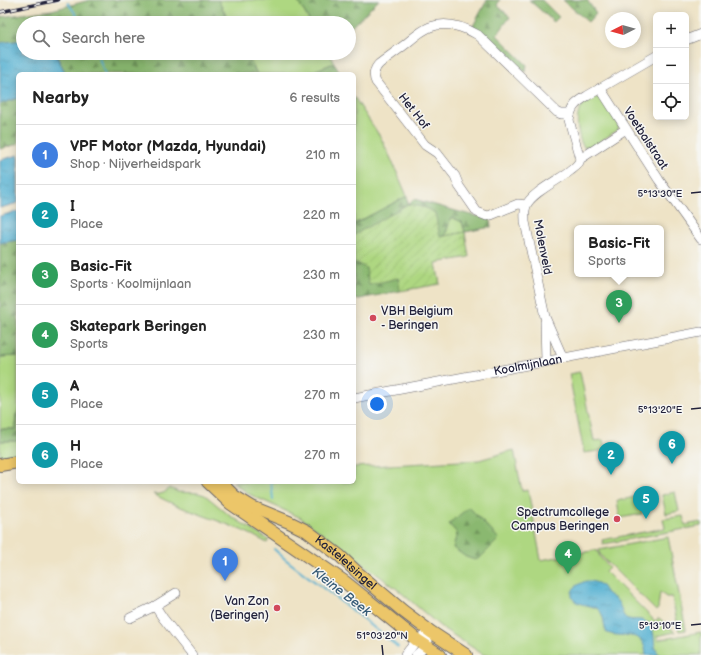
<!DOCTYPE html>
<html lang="en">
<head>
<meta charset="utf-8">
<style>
  :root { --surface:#fff; --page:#f2f2f2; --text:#222; --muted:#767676; --line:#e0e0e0; --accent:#d1495b }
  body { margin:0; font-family:"Balsamiq Sans",sans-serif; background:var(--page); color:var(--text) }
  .controls { position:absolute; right:12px; top:12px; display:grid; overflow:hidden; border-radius:6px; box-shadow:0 2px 10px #0003 }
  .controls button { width:36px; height:36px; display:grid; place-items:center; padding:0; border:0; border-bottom:1px solid var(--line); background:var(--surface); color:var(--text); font:20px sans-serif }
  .compass { position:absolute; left:605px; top:12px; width:36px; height:36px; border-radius:50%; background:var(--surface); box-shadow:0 2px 10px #0003; rotate:264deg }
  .you { position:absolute; left:377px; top:404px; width:14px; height:14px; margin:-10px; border:3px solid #fff; border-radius:50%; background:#1a73e8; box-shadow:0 0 0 6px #1a73e833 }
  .badge { display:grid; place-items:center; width:26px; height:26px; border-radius:50%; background:var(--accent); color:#fff; font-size:13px; font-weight:700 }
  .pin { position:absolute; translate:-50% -33px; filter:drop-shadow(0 1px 2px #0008) }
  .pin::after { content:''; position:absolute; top:21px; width:14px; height:12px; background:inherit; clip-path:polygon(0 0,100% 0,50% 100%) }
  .popup { position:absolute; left:574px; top:225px; width:90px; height:52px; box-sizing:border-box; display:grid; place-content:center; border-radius:6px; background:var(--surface); filter:drop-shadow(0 1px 3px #0005); font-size:13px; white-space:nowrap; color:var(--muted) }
  .popup b { font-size:15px; color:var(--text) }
  .popup::after { content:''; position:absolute; left:50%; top:100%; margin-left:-8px; border:8px solid transparent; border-top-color:var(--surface) }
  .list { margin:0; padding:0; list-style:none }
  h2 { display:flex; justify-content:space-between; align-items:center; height:52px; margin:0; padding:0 16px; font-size:17px }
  h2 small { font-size:13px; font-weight:400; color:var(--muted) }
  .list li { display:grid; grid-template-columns:26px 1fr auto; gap:12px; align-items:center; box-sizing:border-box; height:60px; padding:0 16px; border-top:1px solid var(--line) }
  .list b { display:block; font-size:15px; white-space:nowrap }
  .list p { margin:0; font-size:13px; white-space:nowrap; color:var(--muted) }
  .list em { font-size:13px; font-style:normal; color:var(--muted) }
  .icon { flex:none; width:22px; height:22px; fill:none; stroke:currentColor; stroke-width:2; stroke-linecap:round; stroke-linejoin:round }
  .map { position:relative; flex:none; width:701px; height:655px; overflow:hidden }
  .search { position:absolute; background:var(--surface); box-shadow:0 2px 10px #0003; left:16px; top:16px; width:340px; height:44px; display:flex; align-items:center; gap:10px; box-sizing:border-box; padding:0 14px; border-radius:22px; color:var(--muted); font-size:15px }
  .panel { position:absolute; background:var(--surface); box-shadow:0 2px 10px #0003; left:16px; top:72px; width:340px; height:412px; border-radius:6px }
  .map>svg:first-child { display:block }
  .grass { fill:#aed781; stroke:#687c5e }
  .forest { fill:url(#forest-firs); stroke:#566d55 }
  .garden { fill:url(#garden-furrows); stroke:#687c5e }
  .water { fill:url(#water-ripples); stroke:#3b6a86 }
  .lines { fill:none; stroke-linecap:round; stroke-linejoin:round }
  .stream { stroke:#54b1d2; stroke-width:2 }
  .minor-casing { stroke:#69666c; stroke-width:10 }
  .major-casing { stroke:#69666c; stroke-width:14 }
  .minor { stroke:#fff; stroke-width:9 }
  .major { stroke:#ecc669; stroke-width:12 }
  .rail-casing { stroke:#22223b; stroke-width:3.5 }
  .rail { stroke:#f6f6f2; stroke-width:2; stroke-dasharray:6; stroke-linecap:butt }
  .ticks { fill:none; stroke:#22223b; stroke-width:1.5 }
  .poi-dot { fill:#d1495b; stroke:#f6f6f2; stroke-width:1.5 }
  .labels { text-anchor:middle; stroke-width:3; stroke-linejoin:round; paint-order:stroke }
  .street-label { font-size:12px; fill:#22223b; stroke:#f6f6f2 }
  .poi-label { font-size:12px; fill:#22223b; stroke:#f6f6f2; text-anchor:end }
  .water-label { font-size:13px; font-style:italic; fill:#365b77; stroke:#f6f6f2 }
  .ticks-label { font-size:10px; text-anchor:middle; fill:#22223b; stroke:#f6f6f2; stroke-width:3; stroke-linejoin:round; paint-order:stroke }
</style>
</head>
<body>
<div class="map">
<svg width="701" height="655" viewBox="0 0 701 655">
  <defs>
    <pattern id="forest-firs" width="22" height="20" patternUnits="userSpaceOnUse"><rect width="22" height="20" fill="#8ab86f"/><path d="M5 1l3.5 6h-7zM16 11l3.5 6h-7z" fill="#70955c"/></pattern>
    <pattern id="garden-furrows" width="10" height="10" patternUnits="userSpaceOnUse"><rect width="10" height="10" fill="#aed781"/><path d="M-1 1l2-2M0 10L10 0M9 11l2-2" fill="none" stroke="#95b870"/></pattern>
    <pattern id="water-ripples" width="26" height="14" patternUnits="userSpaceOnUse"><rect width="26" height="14" fill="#54b1d2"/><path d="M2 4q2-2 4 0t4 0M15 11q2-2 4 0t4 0" fill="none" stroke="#4590ac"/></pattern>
  </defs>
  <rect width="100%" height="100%" fill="#f6f6f2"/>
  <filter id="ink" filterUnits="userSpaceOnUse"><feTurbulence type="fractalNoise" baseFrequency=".025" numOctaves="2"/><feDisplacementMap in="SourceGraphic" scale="8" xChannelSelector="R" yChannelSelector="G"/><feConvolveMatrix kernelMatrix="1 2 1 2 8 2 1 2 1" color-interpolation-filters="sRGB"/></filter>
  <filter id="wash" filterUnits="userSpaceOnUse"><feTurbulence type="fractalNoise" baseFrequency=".012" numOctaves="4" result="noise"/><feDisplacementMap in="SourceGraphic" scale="16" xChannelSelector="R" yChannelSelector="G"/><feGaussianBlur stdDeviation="0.9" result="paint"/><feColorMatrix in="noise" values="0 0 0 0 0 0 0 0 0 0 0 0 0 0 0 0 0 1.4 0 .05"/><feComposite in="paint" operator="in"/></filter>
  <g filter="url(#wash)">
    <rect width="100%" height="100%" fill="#eee3c6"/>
    <!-- grass -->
    <path class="grass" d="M218,0H297L311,23H230Z
      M246,53H329L334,63L306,74H257Z
      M354,97L381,138L391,159L407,196L354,224Z
      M596,97H600L605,100L619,125L618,130L591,147H584C580,142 579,136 578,129C576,113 579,103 596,97Z
      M451,217L462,222L465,232L445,236Z
      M18,356V411L16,415L15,429H0V357Z
      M580,372L594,441L603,440L605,450L584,453L569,374Z
      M0,441H18V453L0,456Z
      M514,450L522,491L528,490L541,560L597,550L600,557L609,567L605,571L655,621L659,618L675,632L657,636L658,640L701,632V655H484L441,627L397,589L301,518L249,494L233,482H354V467L479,460Z
      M170,488L178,492L198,493L205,495L229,515L269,540L267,543C232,522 189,514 153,494C160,495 165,493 170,488Z
      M675,492L679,511L666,514L662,495Z
      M639,496L642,514L620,518L617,501Z
      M683,516L685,525L701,522V526L603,544L602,540L665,528L663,519Z
      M668,537L686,630L679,631L672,597H666L660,592L658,609L656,611L603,558L600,554L599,550Z"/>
    <!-- forest -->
    <path class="forest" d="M90,0H218L230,23H23V40L0,43V17L52,10Z
      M297,0H379L349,29V23H311Z
      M487,0H500L497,5L510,17L497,35L527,65L525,72L483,35L472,28Z
      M529,0H542L559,17L554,22Z
      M563,0H587L596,13L588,22Z
      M55,53H246L257,74H66Z
      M334,63L340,73L337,74H306Z
      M18,98V144L0,149V104Z
      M407,196L408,204L414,199L463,213L490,219L491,227L465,232L462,222L451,217L445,236L440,237L354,235V224Z
      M18,240V356L0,357V243Z
      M354,262L359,264L366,268L398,278L400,291L354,300Z
      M18,411V441H0V429H15L16,415Z
      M469,507L499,539L480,558L475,560L466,557L453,548L457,533L449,524Z"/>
    <!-- garden -->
    <path class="garden" d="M408,204L426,208L435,213L440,237L465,232L469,257L436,263L440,284L400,291L398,278L369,285L366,268L359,264L354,262V235Z"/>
    <!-- water -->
    <path class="water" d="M23,40V53H55L66,74H18V98L0,104V43Z
      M18,155V203L0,208V160Z
      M18,211V240L0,243V216Z
      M586,581C590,581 598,582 601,585C604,587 605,592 608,594C611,597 616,598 618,602C621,606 621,612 624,616C630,624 643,614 651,627C657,636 651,647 660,655H646C644,628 624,639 607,633C603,626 605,616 599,610C592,603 570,607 572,593C573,586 581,583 586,581Z"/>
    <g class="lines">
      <!-- stream -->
      <path class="stream" d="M68,3L82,23
        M97,53L105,74
        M271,482L273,499
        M274,549L285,559L352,610L398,647"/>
    </g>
  </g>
  <g filter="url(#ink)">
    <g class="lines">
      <defs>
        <g id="minor">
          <path d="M686,40L701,34"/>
          <path d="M600,88L659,180L701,239"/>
          <path d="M580,159L626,129"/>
          <path d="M526,205L518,204L491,215L487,216L477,212L459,186L455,176L437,153L425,145L376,82C373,76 374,69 379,64C388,57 398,50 407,43C414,37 422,30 430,27C447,21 464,27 478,35L557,112L561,114H570"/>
          <path d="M545,322L546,361"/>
          <path d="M563,358L545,317L525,222C525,216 524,211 526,206C531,193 559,180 570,171C575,167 579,165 580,159L569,120C571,106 576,103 587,96L656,56"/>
          <path id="s1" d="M354,398L701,332"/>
          <path d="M155,606L163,618L192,655"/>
          <path d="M130,618L155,606L176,593"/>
          <path d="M405,655L417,640L431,632"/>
          <path d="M416,655L426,646L428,641"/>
        </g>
        <g id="major">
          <path d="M0,465L18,462"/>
          <path d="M208,482L230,503L345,582L417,640L440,655"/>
          <path id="s2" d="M220,482L234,496L252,507L289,522L307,531L340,556L358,573L403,611L431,632L466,655"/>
        </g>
      </defs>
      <!-- minor casing -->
      <use href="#minor" class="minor-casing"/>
      <!-- major casing -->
      <use href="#major" class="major-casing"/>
      <!-- minor -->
      <use href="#minor" class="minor"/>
      <!-- major -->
      <use href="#major" class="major"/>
      <defs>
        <path id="rail" d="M0,12L58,0"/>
      </defs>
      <!-- rail casing -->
      <use href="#rail" class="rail-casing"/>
      <!-- rail -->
      <use href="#rail" class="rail"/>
    </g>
  </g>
  <!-- ticks -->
  <path class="ticks" d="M691,193L701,192M691,409L701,408M691,625L701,624M382,645L383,655"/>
  <!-- markers -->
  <g class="poi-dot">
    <circle cx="373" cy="318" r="4"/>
    <circle cx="617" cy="519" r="4"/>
    <circle cx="277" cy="608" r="4"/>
  </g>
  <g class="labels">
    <!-- street labels -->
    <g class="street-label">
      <text transform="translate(414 111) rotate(52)" y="4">Het Hof</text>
      <text transform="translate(646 138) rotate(57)" y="4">Voetbalstraat</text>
      <text transform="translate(543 247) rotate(79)" y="4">Molenveld</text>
      <text dy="4" stroke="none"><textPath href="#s1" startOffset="177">Koolmijnlaan</textPath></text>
      <text dy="4" stroke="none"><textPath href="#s2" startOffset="151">Kasteletsingel</textPath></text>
    </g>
    <!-- poi labels -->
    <g class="poi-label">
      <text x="381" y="315" text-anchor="start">VBH Belgium<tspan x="381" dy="14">- Beringen</tspan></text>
      <text x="609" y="516">Spectrumcollege<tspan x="609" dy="14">Campus Beringen</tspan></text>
      <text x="269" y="605">Van Zon<tspan x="269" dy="14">(Beringen)</tspan></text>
    </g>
    <!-- water labels -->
    <g class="water-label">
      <text transform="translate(342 591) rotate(38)" y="5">Kleine Beek</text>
    </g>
  </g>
  <g class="ticks-label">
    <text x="660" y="197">5°13'30"E</text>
    <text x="660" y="413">5°13'20"E</text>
    <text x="660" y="629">5°13'10"E</text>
    <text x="382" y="639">51°03'20"N</text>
  </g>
</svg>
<div class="controls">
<button>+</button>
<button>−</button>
<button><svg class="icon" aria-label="locate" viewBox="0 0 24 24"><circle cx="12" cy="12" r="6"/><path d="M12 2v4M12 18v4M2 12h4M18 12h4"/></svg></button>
</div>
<svg class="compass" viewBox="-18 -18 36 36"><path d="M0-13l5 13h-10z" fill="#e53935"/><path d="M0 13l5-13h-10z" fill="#767676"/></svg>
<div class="you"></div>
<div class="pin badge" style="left:225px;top:581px;background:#3f7fe0">1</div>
<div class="pin badge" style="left:611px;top:475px;background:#0f9aa8">2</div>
<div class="pin badge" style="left:619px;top:323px;background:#2e9e5b">3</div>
<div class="popup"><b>Basic-Fit</b>Sports</div>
<div class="pin badge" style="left:568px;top:574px;background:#2e9e5b">4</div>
<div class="pin badge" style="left:646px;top:519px;background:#0f9aa8">5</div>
<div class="pin badge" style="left:672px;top:464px;background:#0f9aa8">6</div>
<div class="search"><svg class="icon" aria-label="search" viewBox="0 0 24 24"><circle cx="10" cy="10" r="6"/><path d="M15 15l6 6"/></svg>Search here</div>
<section class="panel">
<h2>Nearby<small>6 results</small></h2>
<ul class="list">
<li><span class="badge" style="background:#3f7fe0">1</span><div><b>VPF Motor (Mazda, Hyundai)</b><p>Shop · Nijverheidspark</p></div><em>210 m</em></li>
<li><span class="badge" style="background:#0f9aa8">2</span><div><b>I</b><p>Place</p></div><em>220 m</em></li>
<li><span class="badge" style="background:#2e9e5b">3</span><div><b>Basic-Fit</b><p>Sports · Koolmijnlaan</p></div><em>230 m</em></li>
<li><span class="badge" style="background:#2e9e5b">4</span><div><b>Skatepark Beringen</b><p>Sports</p></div><em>230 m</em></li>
<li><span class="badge" style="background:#0f9aa8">5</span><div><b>A</b><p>Place</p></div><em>270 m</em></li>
<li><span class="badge" style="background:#0f9aa8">6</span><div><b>H</b><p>Place</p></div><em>270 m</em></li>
</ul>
</section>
</div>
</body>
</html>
